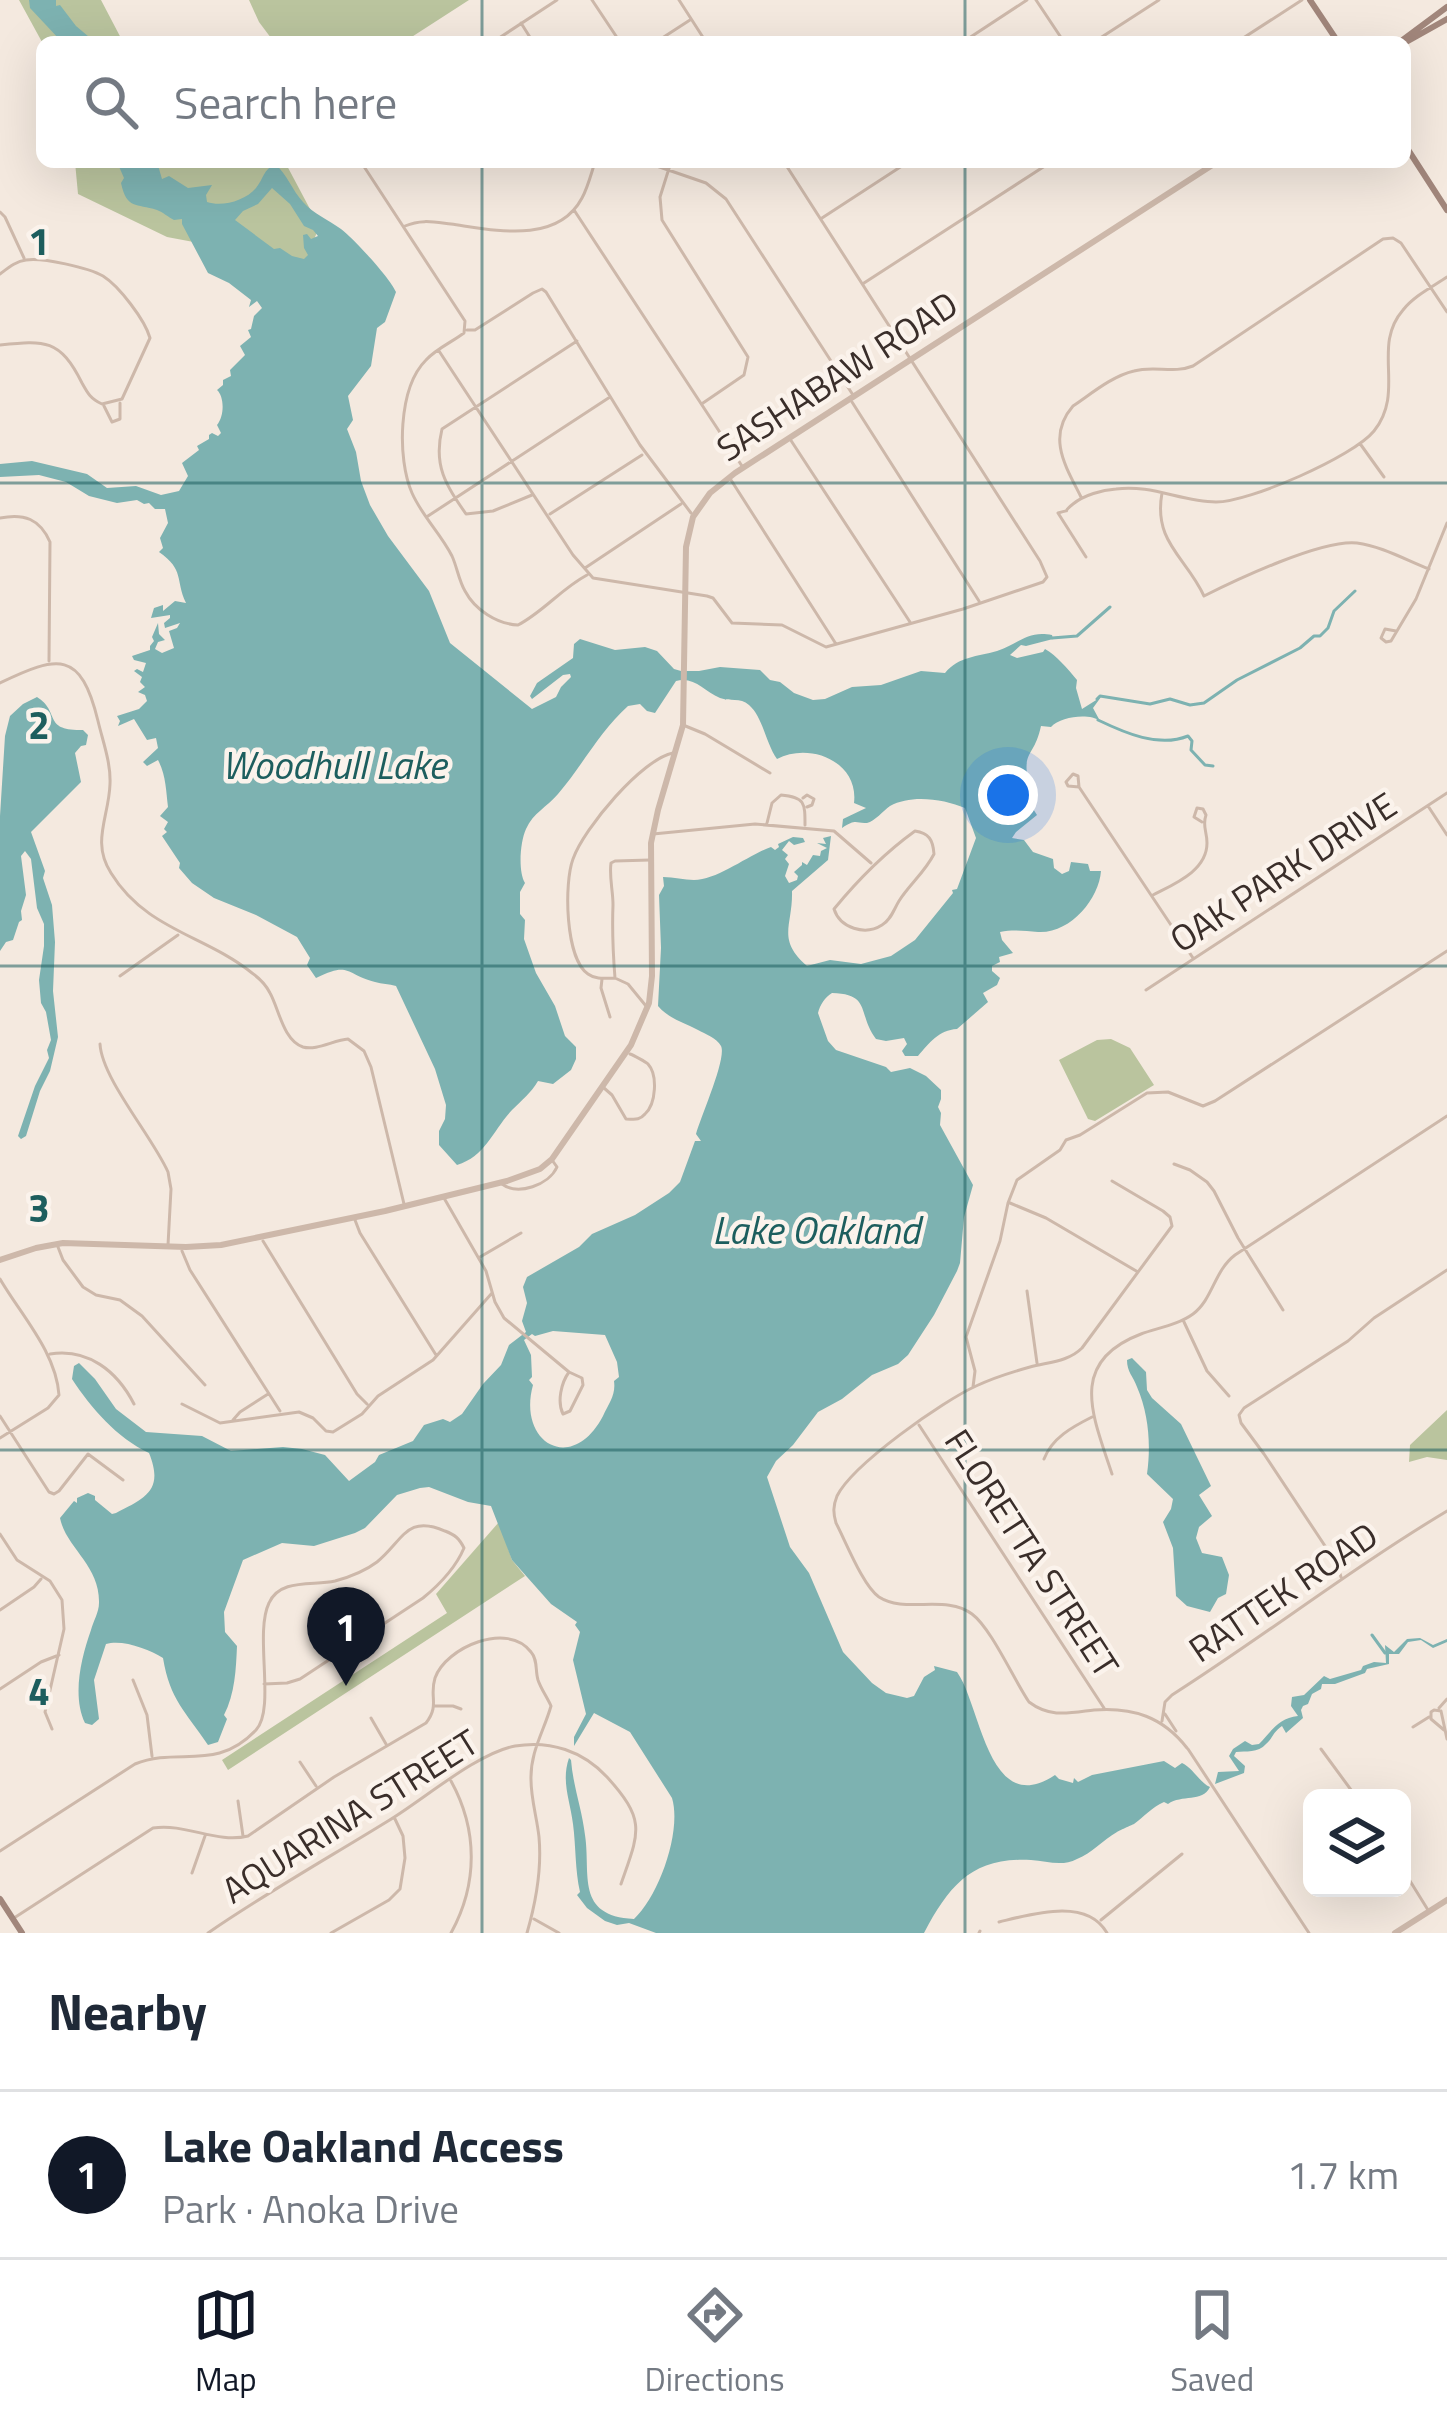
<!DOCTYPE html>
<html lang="en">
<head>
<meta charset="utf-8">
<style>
  :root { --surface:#fff; --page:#f6f6f7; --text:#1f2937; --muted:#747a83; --line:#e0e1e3; --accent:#111827 }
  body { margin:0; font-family:"Titillium Web",sans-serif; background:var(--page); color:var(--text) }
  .controls { position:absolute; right:36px; bottom:36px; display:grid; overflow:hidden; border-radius:18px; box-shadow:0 12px 48px #0002 }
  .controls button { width:108px; height:108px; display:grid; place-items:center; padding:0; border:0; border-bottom:3px solid var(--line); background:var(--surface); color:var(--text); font:60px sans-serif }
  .you { position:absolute; left:1008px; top:795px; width:42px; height:42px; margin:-30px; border:9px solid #fff; border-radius:50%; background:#1a73e8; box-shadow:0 0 0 18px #1a73e833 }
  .badge { display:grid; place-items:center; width:78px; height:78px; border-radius:50%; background:var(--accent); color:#fff; font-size:39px; font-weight:700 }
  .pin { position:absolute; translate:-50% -99px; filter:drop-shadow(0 3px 6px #0008) }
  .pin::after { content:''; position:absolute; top:63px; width:42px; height:36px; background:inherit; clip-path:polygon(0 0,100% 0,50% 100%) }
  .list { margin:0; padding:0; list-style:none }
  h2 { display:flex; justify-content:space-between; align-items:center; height:156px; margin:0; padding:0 48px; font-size:51px }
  h2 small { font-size:39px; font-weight:400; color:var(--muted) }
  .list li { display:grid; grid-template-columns:78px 1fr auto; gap:36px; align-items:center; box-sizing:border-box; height:168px; padding:0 48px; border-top:3px solid var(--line) }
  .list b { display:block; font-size:45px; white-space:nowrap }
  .list p { margin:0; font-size:39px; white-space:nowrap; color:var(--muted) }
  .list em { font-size:39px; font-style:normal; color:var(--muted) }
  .icon { flex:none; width:66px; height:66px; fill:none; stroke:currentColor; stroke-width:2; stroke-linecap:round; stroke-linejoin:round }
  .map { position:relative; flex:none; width:1447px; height:1933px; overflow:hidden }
  .search { position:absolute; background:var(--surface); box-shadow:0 12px 48px #0002; left:36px; right:36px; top:36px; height:132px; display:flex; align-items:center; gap:30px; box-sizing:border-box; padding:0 42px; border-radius:18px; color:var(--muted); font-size:45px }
  .sheet { height:324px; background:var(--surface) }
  nav { display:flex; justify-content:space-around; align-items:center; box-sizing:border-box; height:168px; border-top:3px solid var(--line); background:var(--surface); font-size:33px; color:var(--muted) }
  nav a { display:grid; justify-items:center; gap:6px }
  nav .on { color:var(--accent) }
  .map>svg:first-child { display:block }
  .green { fill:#bac49e }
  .water { fill:#7db2b1; fill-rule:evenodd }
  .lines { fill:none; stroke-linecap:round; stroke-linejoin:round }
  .stream { stroke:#7db2b1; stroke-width:3 }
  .minor { stroke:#cdb8aa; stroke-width:3 }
  .tertiary { stroke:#cdb8aa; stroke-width:6 }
  .secondary { stroke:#a1867b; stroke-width:6 }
  .grid { fill:none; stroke:#1d5e5e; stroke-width:3; stroke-opacity:0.55 }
  .labels { text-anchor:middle; stroke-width:9; stroke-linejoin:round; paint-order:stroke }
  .street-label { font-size:36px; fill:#3a2e2a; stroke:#fbf3ec }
  .water-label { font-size:39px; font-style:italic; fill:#1d5e5e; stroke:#fbf3ec }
  .grid-label { font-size:39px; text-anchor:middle; font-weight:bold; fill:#1d5e5e; stroke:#fbf3ec; stroke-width:9; stroke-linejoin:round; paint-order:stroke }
</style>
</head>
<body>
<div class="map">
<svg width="1447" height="1933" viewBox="0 0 1447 1933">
  <rect width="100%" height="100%" fill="#f4e9df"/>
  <!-- green -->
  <path class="green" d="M19,0H101L123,42H42Z
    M249,0H469L407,40L403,38L396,42H274L259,22Z
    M75,162H285L319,226L306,263L167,237L78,194Z
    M1111,1039L1130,1048L1154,1085L1095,1121L1088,1119L1059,1060L1097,1040Z
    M1447,1410V1460L1427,1457L1409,1462L1410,1445Z
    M499,1522L512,1560L525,1576L228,1770L222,1760L447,1613L436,1594Z"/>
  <!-- water -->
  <path class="water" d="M29,0H56V6L60,5L76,26L95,42H64L60,40L30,8Z
    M117,162H157L162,179L169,176L188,188L212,185L206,195L207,202C222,207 245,201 256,188C264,178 263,170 275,164C287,174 292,190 303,202C314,214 327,219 341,229C354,239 390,278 396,292L385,322L377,328L371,366L348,396L353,420L347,429L356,452L361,481L370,505L388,536L429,591L450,643L532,709L556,697L561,687L571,677L570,674L563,675L532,699L530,696L537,683L573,658L574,644L580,639L615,650L645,647L657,651L674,669L681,671H699L720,667L760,670L770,680L780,682L794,693L813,700L825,699L852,687L881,685L921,671L945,673C959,656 977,657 997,651C1019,644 1027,630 1052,635L1053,639L1026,646L1021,645L1010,655L1017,658L1043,652L1045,649C1057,656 1067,668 1077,680L1076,688L1082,709L1101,697L1093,708L1100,721C1090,713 1061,716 1051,727L1041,726C1034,759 1020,750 1030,788L1028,801L1037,815L1016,832L1012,838L1024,840L1033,852L1053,859L1054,868L1062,874L1069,871L1071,862L1088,864L1090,871H1101C1099,899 1070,934 1038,932C1025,931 1014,929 1000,932L1002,940L1013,953L999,957L1000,962L992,966V971L1000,978L997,985L983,993L988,1002L957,1029C939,1030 929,1043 918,1056H905L902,1051L907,1044L904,1038L886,1041L876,1039C857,1014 872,994 832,993C825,997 820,1005 818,1013L828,1041L836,1050L886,1067L891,1072L910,1068L926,1076L941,1090V1099L938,1107L941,1113L940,1125L973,1185L964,1217L960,1263L957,1271L934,1315L908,1355L898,1364L872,1375L842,1399L818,1412L793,1445L776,1461L767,1477L790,1547L809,1573L843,1652L872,1683L886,1693L907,1698L914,1696L924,1677L935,1670L934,1666L957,1672C981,1705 988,1820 1055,1775L1059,1779L1073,1783L1074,1778L1078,1782L1092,1775L1164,1761L1175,1768L1182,1763C1194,1769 1200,1783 1210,1787C1202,1803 1182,1794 1168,1804L1164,1802C1151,1808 1145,1816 1134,1824C1132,1825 1118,1831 1117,1832C1103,1840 1092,1853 1077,1859C1062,1867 1047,1861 1031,1860C973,1857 950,1884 924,1933H656L629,1923L617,1925L605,1921L587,1908L577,1895L580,1892C575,1870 576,1847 573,1824C570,1800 561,1781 569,1758L571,1760C573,1786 582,1809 585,1835C591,1874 575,1916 634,1919C659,1896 682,1831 672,1798L630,1732L594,1713L574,1746V1737L586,1714L573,1660L580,1632L575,1625L577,1622L551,1604L512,1560L491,1506L468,1502L429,1487L420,1488L397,1495L365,1528L355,1533L314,1546L282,1543L243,1560L224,1612L225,1632L237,1646C236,1669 235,1694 224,1715L227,1719L218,1742L208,1745C185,1711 170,1700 163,1658C149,1649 122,1639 106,1644L94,1680L99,1719L92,1725L85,1723C72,1696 81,1658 91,1630C93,1622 99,1612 99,1603C100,1565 66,1548 60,1518L74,1501L77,1503V1498L88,1493L95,1496V1500L112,1514L116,1513C146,1498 164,1490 149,1453C117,1438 91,1408 72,1379L74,1366L79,1363L95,1379L116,1409L146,1432L202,1436L231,1451L283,1447L302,1449L325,1455L349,1481L375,1462L379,1455L413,1441L424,1425L443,1419L450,1422L462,1414L483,1384L501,1365L509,1345L526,1332L522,1321L527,1303L523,1287L527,1277L579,1247L592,1234L635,1215L669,1193L680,1182L695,1141H701L696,1134C701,1116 727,1058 721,1046C717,1038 705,1034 698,1030C683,1022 669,1019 658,1006L661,948L659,895L664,886L663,877C674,877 684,880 694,880C718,880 748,855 771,847L775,850L779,847L778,844L793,837L803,838L805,842L794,845L789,841L782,850L788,855L785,859L789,864L785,876L789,883L797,880L798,876L794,872L802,865V862L807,865L813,855L820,856L821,851L827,848L817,843L826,844L823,838L831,836L828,860L792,891C793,926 776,939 807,966L830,960L861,964L891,956L915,940L953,893L952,890L957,889L976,838L965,808C944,799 911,794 890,806C883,811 875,821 867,823C856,824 857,818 842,828L843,819L866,808L854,803C859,761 809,742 777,759C766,744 763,717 749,705C740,697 730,702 720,698C704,691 694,676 676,681L655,713L647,711L640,704L628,706C600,731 582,766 558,794C547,807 533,813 526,829C520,842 518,872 525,883L520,892V914L525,920L524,939L536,973L555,1006L565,1036L576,1047V1059L571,1070L553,1084L538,1081C531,1093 522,1100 512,1110C493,1130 486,1156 457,1165L439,1145V1131L445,1119L446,1105L435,1069L396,986C389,984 382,984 375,982C345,974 350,961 316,978L307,965L310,958L297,937L256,915L214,898L192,883L179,868L180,863L162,836L167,832L164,829L168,822L160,816L168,807C166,791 166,775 158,760L147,766L143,762L158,748L156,738L147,740L134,719L118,726L120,721L117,716L139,709L147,701L145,695L138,692L145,687L140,682L142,677L134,671L137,669L143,672L146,663L134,660L132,656L150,650V646L154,641L152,637L158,623L159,634L165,640L158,642L155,649L162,653L174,648L169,631L177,628L180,623L165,628L164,623L170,618V615L151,618L154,608L163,605V611L175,601L186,603C175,580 185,570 159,552L163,548L160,538L168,523L165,509H155L149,503L144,504L137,500L117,503L89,496L66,482L39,475L0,477V464L32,461L87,474L107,488L136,486L161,495L179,491L188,476L182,463L199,450L197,446L209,439V435L212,433L218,436L221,433L217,425C225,415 224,396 217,390L223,385V380L231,376L230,370L245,355L240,346L251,337L248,330L251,329L254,316L262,308L257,301L249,307L251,300L229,283L208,273L182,224V219L174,220C168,217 163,212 157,210C136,203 127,210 121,183L124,178ZM272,188L290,204L304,226L313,230L318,236L311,239L307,234L303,235L304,248L308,255L304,259L292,256L280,248L274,249L235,220L243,211L258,204ZM553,1331L605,1335L617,1362L619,1377L614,1381C616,1395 609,1403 603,1416C572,1475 517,1443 533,1385L529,1380L532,1377L531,1355L524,1340L532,1334L535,1336Z
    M37,697C61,712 42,731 83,730L88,735L86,745L81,746L75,753L81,782L31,832L45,871L43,878L52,905L55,942L53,991L58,1037L50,1071L40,1091L26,1136L21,1139L18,1136L35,1086L49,1058L47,1050L51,1040L46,1012L41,1003L39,980L44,946V924L37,908L31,859L25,851L21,856L26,895L21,911L22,920L19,922L13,940L6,942L0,951V816L5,736L10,716L23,704Z
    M1132,1358L1146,1372L1147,1390L1152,1398L1181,1424L1211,1486L1199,1495L1212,1516L1199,1527L1196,1538L1202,1553L1222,1557L1229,1575L1226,1594L1218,1598L1210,1612L1187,1606L1176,1596L1173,1548L1163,1522L1171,1509L1173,1499L1147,1474C1151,1445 1149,1415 1137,1387C1133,1376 1127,1372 1127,1360Z
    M1420,1638L1433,1645L1447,1639V1642L1433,1648L1421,1640L1408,1642L1399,1654H1389V1664L1367,1669L1365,1673L1335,1684H1322L1321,1689L1312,1694L1308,1704L1303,1706L1301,1710L1303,1718L1286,1733L1282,1726C1273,1732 1273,1738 1266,1744C1258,1753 1246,1751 1236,1752L1234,1756L1245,1766L1244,1773L1215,1784L1218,1772L1239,1771L1229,1756L1233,1749L1245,1741L1252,1745L1259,1744C1271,1732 1278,1718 1298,1716L1291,1706L1292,1697L1304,1695L1324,1676L1330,1679L1361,1670L1363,1666L1374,1662L1386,1663L1385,1645L1394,1652L1407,1639Z"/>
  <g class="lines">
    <!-- stream -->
    <path class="stream" d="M1052,638L1077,636L1110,607
      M1097,699L1100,696L1150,704L1170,699L1190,705L1204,703L1237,680L1300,648L1314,636H1320L1328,628L1334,611L1355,591
      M1098,720C1125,733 1159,748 1188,736L1192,741L1191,750L1205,765L1213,766
      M1372,1635L1385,1653"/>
    <!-- minor -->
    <path class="minor" d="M592,0L620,42
      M679,0L706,42
      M1036,0L1064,42
      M521,23L533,42
      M493,42L557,0
      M656,42L690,20
      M963,42L1027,0
      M1094,42L1159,0
      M1237,42L1302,0
      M361,162L465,321L464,333C452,342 436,349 426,360C398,388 397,459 412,493C422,516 441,534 452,556C457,567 459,581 465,591C475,610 497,624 518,625C543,612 561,589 587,575
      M645,162L706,183L726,199L853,395
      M671,162L660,197L662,220L748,357L744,375L703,403
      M574,210L742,466
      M0,212L5,217L24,258
      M822,218L908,162
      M405,226C421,219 434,222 451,224C494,230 557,245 582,198C588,187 591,174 595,162
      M0,274C8,268 16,261 26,260C42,257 89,268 103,276C119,286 145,320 150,338L122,399L102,404C91,399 88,394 82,383C60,339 45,340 0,345
      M864,283L1051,162
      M467,330H475L533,293L542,289L546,292L640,445L691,513
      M439,351L573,555L593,578L707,596L713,598L732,623L782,625L826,647L963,609L1043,582L1047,577L1040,561L784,162
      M852,402L979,601
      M104,406L112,422L120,419V403
      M790,439L910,622
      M1361,445L1384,477
      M731,480L836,644
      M1162,493C1153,542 1186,557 1204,596C1236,580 1322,539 1357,543C1381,546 1406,560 1429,569
      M532,495L493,511L466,514C446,485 433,466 442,429L577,341
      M1081,497C1066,467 1046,437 1073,406C1091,394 1112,376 1134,371C1154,365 1173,374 1193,366L1383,239L1393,238L1401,243L1447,312
      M550,514L642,455
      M428,516L610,397
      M0,518C24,513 40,519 50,542L49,661
      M1086,557L1058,513C1075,508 1059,515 1073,504C1084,495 1102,490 1116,489C1151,484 1182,502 1216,502C1249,502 1353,457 1374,431C1406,391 1371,347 1403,310C1414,296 1432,287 1447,277
      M585,568L681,504
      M1396,631L1385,629L1381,638L1386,642L1391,641L1416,599L1447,523
      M0,683C58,655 81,650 98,721C103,742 111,763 110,784C109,817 91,842 111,873C146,930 205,935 252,973C259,978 266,985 270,993C279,1009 283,1040 303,1047C316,1051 334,1040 348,1039L364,1051L371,1067L404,1204
      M683,725L705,734L770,773
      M1079,787L1068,786L1066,782L1073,774L1078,776L1079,787L1193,958
      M803,798L807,795L814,799L812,805L807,807
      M1428,806L1447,835
      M767,823L772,803L781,795C805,797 805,803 805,825
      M915,831C929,833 933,840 934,854C925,872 909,885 899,901C894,909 891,920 882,925C865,936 840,928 834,909C857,881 886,852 915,831Z
      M653,834L755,824L834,831L871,863
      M1153,895C1174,884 1207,871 1207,843C1207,831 1202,826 1206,815L1203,809L1197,808L1194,817L1202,822
      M120,976L178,935
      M615,978C606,978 596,980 588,974C565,958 564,883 573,859C584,828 642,759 673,753
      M602,979L601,988L610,1017
      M1146,990L1447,793
      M646,1006L628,984L615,978C613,953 612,930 613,905C613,890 609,877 611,863L615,861L650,860
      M100,1044C102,1079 152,1136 168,1172L171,1189L168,1245
      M604,1088L612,1095L626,1119C634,1119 639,1121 645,1114C656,1104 658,1075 648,1064C646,1062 633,1055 630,1054
      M1174,1164L1190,1170L1207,1182L1214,1191L1238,1238L1283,1310
      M1112,1181L1163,1211L1170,1217L1172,1226L1082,1348C1068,1362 1048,1362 1030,1367C1012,1372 993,1378 976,1386C943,1401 853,1464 837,1496C833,1506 833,1513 836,1523C846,1542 863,1586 879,1597C905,1614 946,1594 972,1614C991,1628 1014,1680 1029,1702C1050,1718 1069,1713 1094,1710C1133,1707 1163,1717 1187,1748
      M502,1184C518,1196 549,1185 557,1167L552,1160
      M444,1198L486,1271L495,1302L504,1318L569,1372
      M1010,1203L1046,1218L1138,1272
      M355,1220L360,1233L436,1355
      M263,1241L357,1394L367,1404
      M58,1247L63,1260L83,1287L96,1295L120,1300L142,1316L205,1385
      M182,1251L190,1270L280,1411
      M480,1257L521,1233
      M0,1279C21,1315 56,1352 59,1395L48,1408L0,1438
      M1027,1291L1037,1363
      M1184,1322L1207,1371L1229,1396
      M50,1354C88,1348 117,1371 134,1404
      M569,1372L582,1378L583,1385L570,1411L563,1414C557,1402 561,1383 569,1372Z
      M973,1387L975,1371L966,1337L1000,1241L1008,1203L1017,1180L1060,1150L1066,1140L1080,1135L1147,1093L1168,1092L1203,1106L1215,1101L1447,951
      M182,1404L220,1423L299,1412L313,1418L326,1431L333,1432L362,1414L378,1396L433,1360L492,1293
      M0,1416L49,1492L54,1494L59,1491L88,1454L123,1480
      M233,1420L240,1412L268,1394
      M919,1425L1104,1708
      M1044,1459C1052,1438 1072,1427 1092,1417
      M1112,1474C1093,1416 1067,1362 1141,1334C1157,1328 1178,1325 1193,1314C1213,1299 1214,1271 1235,1255L1447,1116
      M0,1534L17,1560L50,1581L62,1600L64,1629L45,1712L52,1729
      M1341,1577L1337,1564L1264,1454L1241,1423L1239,1415L1244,1408L1348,1341L1374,1318L1447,1270
      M0,1610L34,1587L41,1579
      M133,1680L147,1715L152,1756
      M0,1689L41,1662L59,1655
      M435,1706H453L461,1709
      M1439,1708L1447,1699
      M1165,1714L1176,1731
      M371,1718L386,1744
      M1162,1721L1165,1702L1172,1695C1266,1635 1352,1568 1447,1511
      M1413,1727L1429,1717
      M1444,1730L1431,1719V1712L1434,1710L1441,1711L1447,1739
      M1188,1749L1309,1933
      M1321,1749L1357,1798
      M300,1762L316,1786
      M238,1801L243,1836
      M0,1851L135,1764C179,1746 215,1773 256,1730C276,1708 254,1634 269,1603C280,1578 313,1586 335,1581C350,1577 365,1571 377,1562C403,1541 406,1514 445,1531C455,1535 459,1538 464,1548C456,1567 439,1585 423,1598L300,1679L287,1683L264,1684
      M1402,1868L1428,1910
      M192,1873L205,1836
      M14,1918L153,1828C186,1823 217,1844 248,1836L334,1777L426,1723C440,1705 429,1697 435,1678C446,1647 508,1621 531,1652C538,1660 535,1670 538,1680C541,1689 547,1697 551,1706C544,1731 530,1752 531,1780C531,1799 537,1818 539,1837C542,1870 536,1902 527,1933
      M534,1919L559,1933
      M1101,1920L1182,1854
      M999,1922C1032,1914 1087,1897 1107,1933
      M208,1933C266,1893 328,1858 388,1821C423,1800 477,1753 515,1746C550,1740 583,1751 607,1777C647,1821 639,1832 621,1884
      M331,1933L389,1900L400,1889L405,1858L403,1836L395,1819
      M451,1933C478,1884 478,1830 451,1781
      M979,1933L980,1931"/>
    <!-- tertiary -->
    <path class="tertiary" d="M0,1260L36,1248L63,1243L186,1247L221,1245L385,1211L507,1181L540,1169L552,1159L631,1045L649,1003L652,976L651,843L658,810L683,725L686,547L693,517L710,493L735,473L1217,162
      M1395,1933L1447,1900"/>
    <!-- secondary -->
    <path class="secondary" d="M1310,0L1338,42
      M1408,41L1447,19
      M1400,42L1447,7
      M1405,145L1447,210
      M0,1899L22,1933"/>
  </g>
  <!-- grid -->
  <path class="grid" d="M482,0V42M965,0V42M482,162V1933M965,162V1933M0,483H1447M0,966H1447M0,1450H1447"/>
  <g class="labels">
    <!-- street labels -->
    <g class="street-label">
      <text transform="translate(837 376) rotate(-33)" y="13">SASHABAW ROAD</text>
      <text transform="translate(1283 872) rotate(-33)" y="13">OAK PARK DRIVE</text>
      <text transform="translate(1032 1553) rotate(57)" y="13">FLORETTA STREET</text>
      <text transform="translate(1283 1592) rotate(-34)" y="13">RATTEK ROAD</text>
      <text transform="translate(350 1816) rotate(-32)" y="13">AQUARINA STREET</text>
    </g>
    <!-- water labels -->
    <g class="water-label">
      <text x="334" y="779">Woodhull Lake</text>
      <text x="816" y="1244">Lake Oakland</text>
    </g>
  </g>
  <g class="grid-label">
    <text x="39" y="255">1</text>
    <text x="39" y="739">2</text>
    <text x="39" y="1222">3</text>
    <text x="39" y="1705">4</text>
  </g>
</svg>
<div class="controls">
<button><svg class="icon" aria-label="layers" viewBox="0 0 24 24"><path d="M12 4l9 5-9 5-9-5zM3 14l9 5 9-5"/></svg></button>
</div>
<div class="you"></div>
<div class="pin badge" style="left:346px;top:1686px">1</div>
<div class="search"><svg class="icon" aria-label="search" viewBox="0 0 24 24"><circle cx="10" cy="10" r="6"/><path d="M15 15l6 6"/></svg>Search here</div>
</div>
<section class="sheet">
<h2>Nearby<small></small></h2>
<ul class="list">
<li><span class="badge">1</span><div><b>Lake Oakland Access</b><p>Park · Anoka Drive</p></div><em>1.7 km</em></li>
</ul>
</section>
<nav>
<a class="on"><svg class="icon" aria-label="map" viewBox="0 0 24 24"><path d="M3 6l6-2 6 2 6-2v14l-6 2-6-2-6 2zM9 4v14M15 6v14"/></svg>Map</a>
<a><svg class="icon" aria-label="directions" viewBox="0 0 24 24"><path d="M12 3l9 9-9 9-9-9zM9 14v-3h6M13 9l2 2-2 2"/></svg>Directions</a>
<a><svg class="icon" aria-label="saved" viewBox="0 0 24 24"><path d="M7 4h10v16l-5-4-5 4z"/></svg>Saved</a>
</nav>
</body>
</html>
